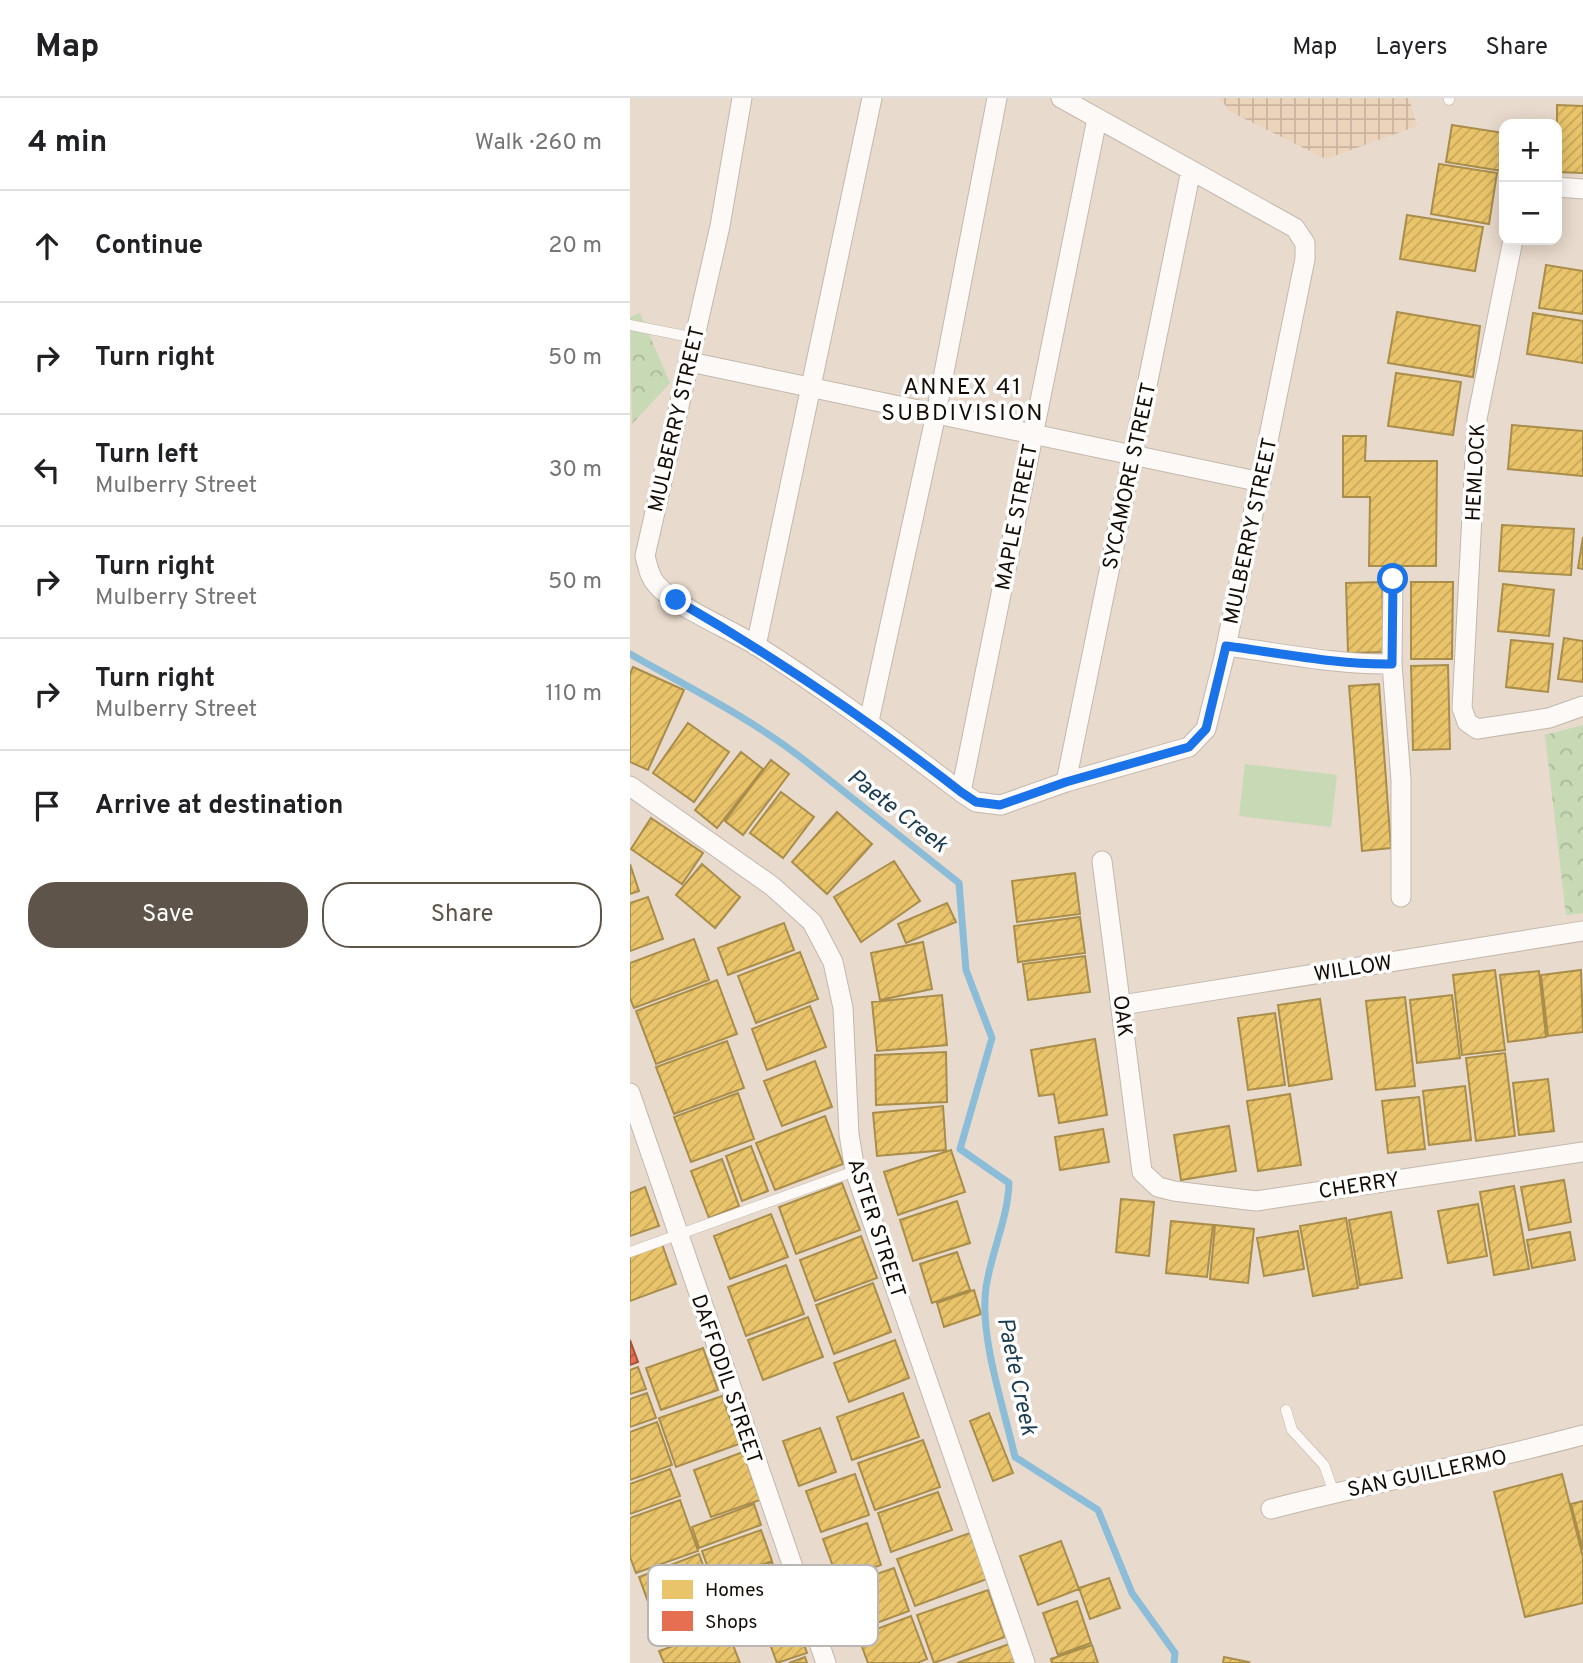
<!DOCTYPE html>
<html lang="en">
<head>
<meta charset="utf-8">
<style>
  :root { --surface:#fff; --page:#f6f6f6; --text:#202124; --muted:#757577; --line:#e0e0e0; --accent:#5f544a }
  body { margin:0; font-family:Overpass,sans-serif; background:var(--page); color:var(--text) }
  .controls { position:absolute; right:21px; top:21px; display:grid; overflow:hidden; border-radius:14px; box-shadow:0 4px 18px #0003 }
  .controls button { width:63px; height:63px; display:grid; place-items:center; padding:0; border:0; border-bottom:2px solid var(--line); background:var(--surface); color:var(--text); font:35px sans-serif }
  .stop { position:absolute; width:21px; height:21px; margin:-16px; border:5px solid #1a73e8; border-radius:50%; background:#fff }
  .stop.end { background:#1a73e8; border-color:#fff; box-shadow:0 2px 7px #0008 }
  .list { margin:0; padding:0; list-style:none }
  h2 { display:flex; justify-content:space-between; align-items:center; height:91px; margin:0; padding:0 28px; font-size:30px }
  h2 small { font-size:23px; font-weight:400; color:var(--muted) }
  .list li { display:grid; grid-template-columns:46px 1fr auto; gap:21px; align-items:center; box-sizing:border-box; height:112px; padding:0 28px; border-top:2px solid var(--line) }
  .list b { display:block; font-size:26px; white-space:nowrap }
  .list p { margin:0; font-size:23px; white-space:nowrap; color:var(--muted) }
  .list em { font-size:23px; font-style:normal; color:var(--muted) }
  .actions { display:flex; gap:14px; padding:21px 28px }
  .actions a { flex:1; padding:16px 0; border:2px solid var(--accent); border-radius:28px; text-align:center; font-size:24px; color:var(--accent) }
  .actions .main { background:var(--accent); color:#fff }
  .icon { flex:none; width:38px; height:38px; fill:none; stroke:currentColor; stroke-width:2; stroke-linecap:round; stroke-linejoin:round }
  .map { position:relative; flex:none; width:953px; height:1565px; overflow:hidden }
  header { display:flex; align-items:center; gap:42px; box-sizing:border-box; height:98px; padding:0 35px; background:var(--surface); border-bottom:2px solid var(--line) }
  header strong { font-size:33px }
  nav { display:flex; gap:38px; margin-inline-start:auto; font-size:24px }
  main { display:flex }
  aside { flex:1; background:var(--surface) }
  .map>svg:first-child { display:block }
  .industrial { fill:url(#industrial-grid) }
  .forest { fill:url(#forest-crowns) }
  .pitch { fill:#c8d9b5 }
  .homes { fill:url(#homes-hatch); stroke:#a98d4b; stroke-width:2 }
  .shops { fill:url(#shops-hatch); stroke:#a8513a; stroke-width:2 }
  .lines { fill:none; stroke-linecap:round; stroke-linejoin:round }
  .stream { stroke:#8cbdd8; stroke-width:7 }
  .service-casing { stroke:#c3b8ad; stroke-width:11 }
  .minor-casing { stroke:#c3b8ad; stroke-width:21 }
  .service { stroke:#fcf9f7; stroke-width:10 }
  .minor { stroke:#fcf9f7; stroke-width:19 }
  .route { stroke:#1a73e8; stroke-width:9 }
  .labels { text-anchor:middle; stroke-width:7; stroke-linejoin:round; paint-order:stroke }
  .street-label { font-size:21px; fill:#150c04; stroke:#fff }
  .neighbourhood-label { font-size:23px; letter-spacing:2px; fill:#150c04; stroke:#fff }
  .water-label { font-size:23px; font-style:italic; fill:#1b3c50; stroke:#fff }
  .key { fill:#fff; stroke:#b9b6b4; stroke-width:2 }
  .key-label { font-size:19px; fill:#150c04 }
</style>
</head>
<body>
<header>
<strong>Map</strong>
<nav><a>Map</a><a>Layers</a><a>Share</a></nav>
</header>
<main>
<aside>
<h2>4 min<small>Walk · 260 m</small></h2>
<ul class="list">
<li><svg class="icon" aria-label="ahead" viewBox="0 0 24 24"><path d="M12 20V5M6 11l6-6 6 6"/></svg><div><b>Continue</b></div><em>20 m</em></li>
<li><svg class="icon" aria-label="right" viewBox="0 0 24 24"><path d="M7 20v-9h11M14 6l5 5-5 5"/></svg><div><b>Turn right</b></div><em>50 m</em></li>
<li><svg class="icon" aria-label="left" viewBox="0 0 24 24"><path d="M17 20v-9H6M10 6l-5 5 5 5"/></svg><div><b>Turn left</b><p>Mulberry Street</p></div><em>30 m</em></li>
<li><svg class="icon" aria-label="right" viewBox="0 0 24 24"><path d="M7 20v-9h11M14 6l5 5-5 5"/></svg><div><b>Turn right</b><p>Mulberry Street</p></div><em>50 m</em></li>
<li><svg class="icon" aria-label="right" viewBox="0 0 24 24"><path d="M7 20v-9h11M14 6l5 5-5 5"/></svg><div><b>Turn right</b><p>Mulberry Street</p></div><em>110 m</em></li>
<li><svg class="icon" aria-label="arrive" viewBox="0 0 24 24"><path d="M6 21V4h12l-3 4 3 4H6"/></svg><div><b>Arrive at destination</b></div></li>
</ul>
<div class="actions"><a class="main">Save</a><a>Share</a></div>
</aside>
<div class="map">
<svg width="953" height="1565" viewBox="0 0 953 1565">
  <defs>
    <pattern id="industrial-grid" width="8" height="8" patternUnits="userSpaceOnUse" patternTransform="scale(1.75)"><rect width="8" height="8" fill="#ecd3bc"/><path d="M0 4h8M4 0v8" fill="none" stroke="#cab4a0"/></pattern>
    <pattern id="forest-crowns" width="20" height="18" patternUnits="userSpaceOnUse" patternTransform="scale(1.75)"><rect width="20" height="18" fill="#c8d9b5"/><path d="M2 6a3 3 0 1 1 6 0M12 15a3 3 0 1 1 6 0" fill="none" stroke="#abb99a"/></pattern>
    <pattern id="homes-hatch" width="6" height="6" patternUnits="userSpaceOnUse" patternTransform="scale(1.75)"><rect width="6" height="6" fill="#e9c46a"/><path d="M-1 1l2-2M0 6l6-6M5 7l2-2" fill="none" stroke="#c7a75a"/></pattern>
    <pattern id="shops-hatch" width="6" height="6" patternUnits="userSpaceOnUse" patternTransform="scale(1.75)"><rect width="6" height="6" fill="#e76f51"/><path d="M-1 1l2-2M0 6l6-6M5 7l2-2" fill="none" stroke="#ba5a41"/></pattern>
  </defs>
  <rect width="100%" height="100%" fill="#e8dacc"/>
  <!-- industrial -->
  <path class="industrial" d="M589,0H779L787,28L696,61L601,14Z"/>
  <!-- forest -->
  <path class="forest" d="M10,215L40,285L2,326L0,219Z
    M953,627V815L936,817L915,637Z"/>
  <!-- pitch -->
  <path class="pitch" d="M615,666L707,677L701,729L609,718Z"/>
  <!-- homes -->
  <path class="homes" d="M927,7L953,8V75L927,74Z
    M822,27L874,35L872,73L816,64Z
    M809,66L867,75L859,126L801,116Z
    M777,117L853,129L845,173L770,161Z
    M916,167L953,173V216L909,210Z
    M767,214L850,228L843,279L758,265Z
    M903,215L953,223V265L897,256Z
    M766,275L831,284L823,337L758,328Z
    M882,327L953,333V378L878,371Z
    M713,338H736L735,363H807L806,468H739L740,399H713Z
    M872,427L944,431L941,477L869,473Z
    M953,439V471L948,470Z
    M752,484L754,554L718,555L716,485Z
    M781,484H823L822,561H781Z
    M873,486L924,492L919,538L868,533Z
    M934,540L953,543V584L928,581Z
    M881,542L923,546L918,594L876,589Z
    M818,567L820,651L783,652L781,568Z
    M3,569L54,592L18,672L0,664V576Z
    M749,586L761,750L732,753L719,588Z
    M58,625L99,654L64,704L23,675Z
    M111,654L133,671L87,730L65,712Z
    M141,662L159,676L113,737L95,723Z
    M151,694L184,719L153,760L120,735Z
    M207,714L242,746L197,796L162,764Z
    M21,720L73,755L52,786L1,751Z
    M264,763L290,803L231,844L204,799Z
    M0,766L9,793L0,796Z
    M72,766L110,799L85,830L46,797Z
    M445,775L450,816L387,824L382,783Z
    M18,799L33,841L0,853V805Z
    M317,805L326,824L276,845L268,826Z
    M450,819L455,855L388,864L384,828Z
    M154,825L164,852L98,877L88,850Z
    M64,841L79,882L4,910L0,900V865Z
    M293,844L302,891L250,902L241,855Z
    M170,854L188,901L126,925L108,878Z
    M455,858L460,894L398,902L393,866Z
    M865,872L875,952L832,957L823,877Z
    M951,872L953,934L918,938L911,877Z
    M909,873L916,939L878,944L870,877Z
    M87,882L107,936L26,966L6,913Z
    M312,897L317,947L247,953L242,904Z
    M822,897L830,960L787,965L780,902Z
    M775,899L785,988L746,992L736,903Z
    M690,901L702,981L659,988L648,907Z
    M180,908L196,949L137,972L122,931Z
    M645,915L655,987L618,992L608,920Z
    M465,941L477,1017L429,1025L424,996L409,998L401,952Z
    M97,943L114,990L44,1016L26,969Z
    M316,954L317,1004L246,1007L245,957Z
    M875,955L885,1038L846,1043L836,960Z
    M185,963L202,1009L152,1028L134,983Z
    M918,981L924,1033L889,1037L883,985Z
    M835,988L841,1042L799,1047L793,993Z
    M108,995L124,1041L61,1064L44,1019Z
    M660,996L671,1067L628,1073L617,1003Z
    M789,999L795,1051L758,1055L752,1003Z
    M313,1008L316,1052L247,1058L243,1015Z
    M195,1018L213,1066L145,1092L126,1045Z
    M599,1028L606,1073L551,1082L544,1037Z
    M473,1031L479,1064L430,1072L425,1039Z
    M121,1048L138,1093L112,1103L96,1058Z
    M321,1052L335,1094L268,1117L254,1074Z
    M92,1061L109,1108L79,1120L61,1073Z
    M934,1082L941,1124L899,1132L891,1089Z
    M212,1085L230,1132L166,1156L149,1109Z
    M884,1088L899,1171L864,1177L850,1094Z
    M15,1089L29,1128L0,1138V1095Z
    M491,1101L524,1104L519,1158L486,1154Z
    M327,1103L340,1145L283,1163L270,1122Z
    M848,1106L857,1158L818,1165L808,1113Z
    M761,1114L772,1180L730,1187L719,1122Z
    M141,1116L158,1159L100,1181L84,1138Z
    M716,1120L728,1190L683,1198L670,1128Z
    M541,1123L583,1127L577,1179L536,1175Z
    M585,1127L624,1131L618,1185L580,1181Z
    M668,1133L674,1171L634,1178L627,1140Z
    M940,1134L945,1162L902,1170L897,1142Z
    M231,1138L247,1180L185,1203L170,1162Z
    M32,1146L46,1186L0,1203V1158Z
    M327,1154L340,1192L302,1205L290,1166Z
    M156,1167L174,1216L116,1238L98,1189Z
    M243,1185L261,1234L204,1256L186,1207Z
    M344,1192L351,1216L314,1229L307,1205Z
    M178,1219L193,1259L133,1282L118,1242Z
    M265,1242L279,1280L219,1304L204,1265Z
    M73,1250L88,1292L31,1312L16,1270Z
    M8,1269L16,1291L0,1296V1272Z
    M17,1295L26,1320L0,1329V1301Z
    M273,1295L289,1339L222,1362L207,1319Z
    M92,1298L109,1346L46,1369L29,1320Z
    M359,1315L383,1375L363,1383L340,1323Z
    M27,1324L42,1367L0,1382V1334Z
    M190,1330L206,1374L169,1388L153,1343Z
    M293,1342L310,1389L245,1412L228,1365Z
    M113,1354L130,1402L81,1419L64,1372Z
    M40,1371L50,1398L0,1416V1386Z
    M225,1376L239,1417L191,1434L176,1393Z
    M932,1376L953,1459V1505L895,1519L864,1394Z
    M308,1394L322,1432L261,1454L248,1415Z
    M50,1402L68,1453L6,1475L0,1459V1420Z
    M953,1403V1452L941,1406Z
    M124,1406L131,1427L69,1450L62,1429Z
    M237,1425L251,1467L208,1482L193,1441Z
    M131,1432L142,1463L83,1484L72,1453Z
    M340,1435L357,1481L285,1508L267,1461Z
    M431,1443L449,1491L408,1507L390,1458Z
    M69,1456L91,1517L31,1539L9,1479Z
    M142,1464L155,1500L105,1517L92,1482Z
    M264,1470L279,1513L228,1532L212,1488Z
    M479,1480L490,1510L460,1521L449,1490Z
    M358,1492L375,1539L304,1565L287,1517Z
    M447,1503L461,1545L428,1557L413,1515Z
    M160,1508L177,1555L147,1565L130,1519Z
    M281,1518L297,1561L287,1565H238L228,1538Z
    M96,1529L110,1565H34L29,1553Z
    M379,1546L385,1565H327Z
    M462,1547L468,1565H422L421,1561Z
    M175,1559L177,1565H159Z
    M594,1559L619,1564L618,1565H593Z"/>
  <!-- shops -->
  <path class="shops" d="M0,1242L8,1264L0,1267Z"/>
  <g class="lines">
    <!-- stream -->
    <path class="stream" d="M0,556C60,590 124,622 178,665C228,705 278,745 329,785L336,872L362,940L330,1051L379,1085C378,1121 361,1154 356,1190C349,1238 374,1310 385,1359L468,1412L502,1495L545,1555L544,1565"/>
    <defs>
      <path id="service" d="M819,2V0
        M0,227L65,240
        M0,1154L225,1073
        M656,1312L662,1332L694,1367L704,1395"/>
      <path id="minor" d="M112,0L90,128L15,458C18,468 19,479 27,487C47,510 100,531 127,548C198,593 264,643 331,694L346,704L371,707L436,684L559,649L576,631L594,559L675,161V145L665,130L431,0
        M927,89L953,91
        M883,142L847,321L832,610L837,624L847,631L919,620L953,608
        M60,264L631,384
        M763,481L762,566L771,682V799
        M126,548L242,0
        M596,548C651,555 707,567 762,566
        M239,623L306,316L367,0
        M436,684L561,72
        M0,688L142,788L182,824L203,864L213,910L219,1036L225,1073L395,1565
        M331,694L467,21
        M472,763L512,1074L528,1089L544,1093L626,1103L953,1054
        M492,907L953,833
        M0,995L196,1565
        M641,1411C744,1384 850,1365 953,1337"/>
    </defs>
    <!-- service casing -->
    <use href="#service" class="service-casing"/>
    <!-- minor casing -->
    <use href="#minor" class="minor-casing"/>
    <!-- service -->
    <use href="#service" class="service"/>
    <!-- minor -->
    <use href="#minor" class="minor"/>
  </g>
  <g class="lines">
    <!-- route -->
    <path class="route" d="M46,502C146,560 240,623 331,694L346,704L370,707L436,684L559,649L576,631L596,548C651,555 707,567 762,566L763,481"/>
  </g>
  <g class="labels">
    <!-- street labels -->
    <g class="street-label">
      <text transform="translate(46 321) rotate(-77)" y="7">MULBERRY STREET</text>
      <text transform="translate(845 374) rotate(-87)" y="7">HEMLOCK</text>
      <text transform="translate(499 378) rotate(-78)" y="7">SYCAMORE STREET</text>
      <text transform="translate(386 419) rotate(-79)" y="7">MAPLE STREET</text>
      <text transform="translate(620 433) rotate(-78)" y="7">MULBERRY STREET</text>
      <text transform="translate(723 870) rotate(-9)" y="7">WILLOW</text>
      <text transform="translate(493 918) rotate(83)" y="7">OAK</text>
      <text transform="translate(729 1087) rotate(-9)" y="7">CHERRY</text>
      <text transform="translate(247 1130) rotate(72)" y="7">ASTER STREET</text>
      <text transform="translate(97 1281) rotate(71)" y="7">DAFFODIL STREET</text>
      <text transform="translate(797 1375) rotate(-12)" y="7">SAN GUILLERMO</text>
    </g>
    <!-- neighbourhood labels -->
    <g class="neighbourhood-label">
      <text x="333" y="296">ANNEX 41<tspan x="333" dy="26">SUBDIVISION</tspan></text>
    </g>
    <!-- water labels -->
    <g class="water-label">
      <text transform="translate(268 712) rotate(38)" y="8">Paete Creek</text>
      <text transform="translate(388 1278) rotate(78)" y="8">Paete Creek</text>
    </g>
  </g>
  <!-- legend -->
  <rect x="18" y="1467" width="230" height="81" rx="10" class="key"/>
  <rect x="32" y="1482" width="31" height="19" fill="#e9c46a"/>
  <rect x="32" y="1513" width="31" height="20" fill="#e76f51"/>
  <g class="key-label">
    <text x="75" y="1498">Homes</text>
    <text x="75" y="1530">Shops</text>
  </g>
</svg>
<div class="controls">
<button>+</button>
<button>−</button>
</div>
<div class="stop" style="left:763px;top:481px"></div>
<div class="stop end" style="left:46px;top:502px"></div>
</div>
</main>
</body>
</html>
